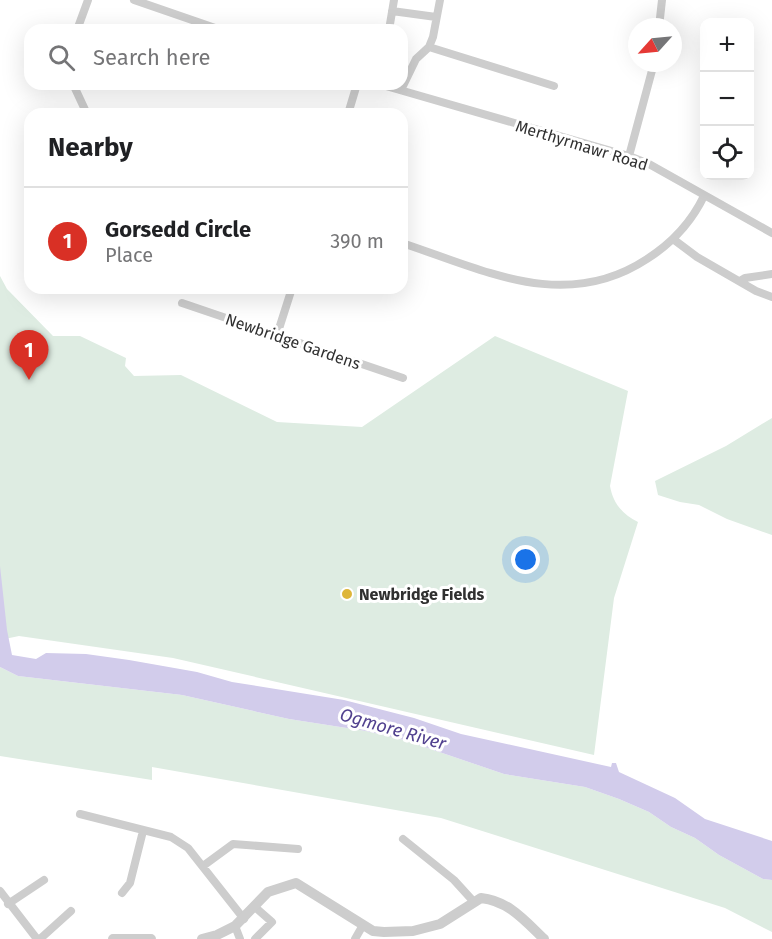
<!DOCTYPE html>
<html lang="en">
<head>
<meta charset="utf-8">
<style>
  :root { --surface:#fff; --page:#f6f6f6; --text:#202124; --muted:#757577; --line:#e0e0e0; --accent:#d93025 }
  body { margin:0; font-family:"Fira Sans",sans-serif; background:var(--page); color:var(--text) }
  .controls { position:absolute; right:18px; top:18px; display:grid; overflow:hidden; border-radius:12px; box-shadow:0 6px 24px #0002 }
  .controls button { width:54px; height:54px; display:grid; place-items:center; padding:0; border:0; border-bottom:2px solid var(--line); background:var(--surface); color:var(--text); font:30px sans-serif }
  .compass { position:absolute; left:628px; top:18px; width:54px; height:54px; border-radius:50%; background:var(--surface); box-shadow:0 6px 24px #0002; rotate:243deg }
  .you { position:absolute; left:526px; top:560px; width:21px; height:21px; margin:-15px; border:4px solid #fff; border-radius:50%; background:#1a73e8; box-shadow:0 0 0 9px #1a73e833 }
  .badge { display:grid; place-items:center; width:39px; height:39px; border-radius:50%; background:var(--accent); color:#fff; font-size:20px; font-weight:700 }
  .pin { position:absolute; translate:-50% -50px; filter:drop-shadow(0 2px 3px #0008) }
  .pin::after { content:''; position:absolute; top:32px; width:21px; height:18px; background:inherit; clip-path:polygon(0 0,100% 0,50% 100%) }
  .list { margin:0; padding:0; list-style:none }
  h2 { display:flex; justify-content:space-between; align-items:center; height:78px; margin:0; padding:0 24px; font-size:26px }
  h2 small { font-size:20px; font-weight:400; color:var(--muted) }
  .list li { display:grid; grid-template-columns:39px 1fr auto; gap:18px; align-items:center; box-sizing:border-box; height:108px; padding:0 24px; border-top:2px solid var(--line) }
  .list b { display:block; font-size:22px; white-space:nowrap }
  .list p { margin:0; font-size:20px; white-space:nowrap; color:var(--muted) }
  .list em { font-size:20px; font-style:normal; color:var(--muted) }
  .icon { flex:none; width:33px; height:33px; fill:none; stroke:currentColor; stroke-width:2; stroke-linecap:round; stroke-linejoin:round }
  .map { position:relative; flex:none; width:772px; height:939px; overflow:hidden }
  .search { position:absolute; background:var(--surface); box-shadow:0 6px 24px #0002; left:24px; top:24px; width:384px; height:66px; display:flex; align-items:center; gap:15px; box-sizing:border-box; padding:0 21px; border-radius:18px; color:var(--muted); font-size:22px }
  .panel { position:absolute; background:var(--surface); box-shadow:0 6px 24px #0002; left:24px; top:108px; width:384px; height:186px; border-radius:18px }
  .map>svg:first-child { display:block }
  .green { fill:#deece2 }
  .water { fill:#d2cceb }
  .lines { fill:none; stroke-linecap:round; stroke-linejoin:round }
  .minor { stroke:#cdcdcd; stroke-width:8 }
  .tertiary { stroke:#cdcdcd; stroke-width:10 }
  .poi-dot { fill:#deb63a; stroke:#fff; stroke-width:2 }
  .labels { text-anchor:middle; stroke-width:6; stroke-linejoin:round; paint-order:stroke }
  .street-label { font-size:16px; fill:#303030; stroke:#fff }
  .poi-label { font-size:16px; font-weight:bold; fill:#303030; stroke:#fff; text-anchor:start }
  .water-label { font-size:18px; font-style:italic; fill:#51418f; stroke:#fff }
</style>
</head>
<body>
<div class="map">
<svg width="772" height="939" viewBox="0 0 772 939">
  <rect width="100%" height="100%" fill="#fff"/>
  <!-- green -->
  <path class="green" d="M0,276L7,289L53,336H80L126,358L125,366L134,376L181,375L277,422L362,427L495,336L628,391L610,486C613,503 622,514 638,522L614,598L594,755L173,658L19,636L0,640Z
    M772,418V535L727,519L699,505L680,502L658,495L655,481L726,446Z
    M0,667L18,676L182,695L289,719L366,731L404,740L504,774L585,787L619,799L649,812L671,827L695,838L719,855L763,879L772,880V932L725,908L441,818L152,767V780L0,756Z"/>
  <!-- water -->
  <path class="water" d="M0,566L7,630L12,655L36,659L46,653L86,654L129,660L197,672L232,682L344,700L414,718L461,734L611,767L612,763H616L619,772L675,798L705,819L772,841V880L763,879L719,855L695,838L671,827L649,812L619,799L585,787L504,774L404,740L366,731L289,719L182,695L18,676L0,667Z"/>
  <g class="lines">
    <!-- minor -->
    <path class="minor" d="M134,0L221,30
      M392,11L436,17
      M659,27L662,0
      M77,30L88,0
      M389,30L394,0
      M429,47L554,86
      M73,84L87,114
      M379,84L629,156L649,164L772,233
      M401,90L416,59L429,47L433,37L440,0
      M348,114L357,84
      M629,156L654,63
      M673,239L697,257L756,291L772,297
      M402,243C484,270 565,313 647,259C672,243 691,223 704,196
      M740,281L745,278L772,274
      M182,303L403,378
      M277,335L292,288
      M80,814L171,837L188,848L244,919
      M403,839L454,880L474,902
      M203,866L233,844L298,849
      M0,891L37,939
      M122,893L130,883L143,831
      M8,904L44,880
      M235,926L240,939
      M40,939L71,911
      M255,939L272,922L256,908
      M355,939L363,925"/>
    <!-- tertiary -->
    <path class="tertiary" d="M113,939H151
      M202,939L217,935L235,926L268,892L296,883L373,931L384,932L413,931L440,924L481,898C509,901 525,921 544,939"/>
  </g>
  <!-- markers -->
  <circle class="poi-dot" cx="347" cy="594" r="6"/>
  <g class="labels">
    <!-- street labels -->
    <g class="street-label">
      <text transform="translate(582 145) rotate(17)" y="6">Merthyrmawr Road</text>
      <text transform="translate(293 341) rotate(19)" y="6">Newbridge Gardens</text>
    </g>
    <!-- poi labels -->
    <g class="poi-label">
      <text x="359" y="600">Newbridge Fields</text>
    </g>
    <!-- water labels -->
    <g class="water-label">
      <text transform="translate(393 729) rotate(16)" y="6">Ogmore River</text>
    </g>
  </g>
</svg>
<div class="controls">
<button>+</button>
<button>−</button>
<button><svg class="icon" aria-label="locate" viewBox="0 0 24 24"><circle cx="12" cy="12" r="6"/><path d="M12 2v4M12 18v4M2 12h4M18 12h4"/></svg></button>
</div>
<svg class="compass" viewBox="-18 -18 36 36"><path d="M0-13l5 13h-10z" fill="#e53935"/><path d="M0 13l5-13h-10z" fill="#757577"/></svg>
<div class="you"></div>
<div class="pin badge" style="left:29px;top:380px">1</div>
<div class="search"><svg class="icon" aria-label="search" viewBox="0 0 24 24"><circle cx="10" cy="10" r="6"/><path d="M15 15l6 6"/></svg>Search here</div>
<section class="panel">
<h2>Nearby<small></small></h2>
<ul class="list">
<li><span class="badge">1</span><div><b>Gorsedd Circle</b><p>Place</p></div><em>390 m</em></li>
</ul>
</section>
</div>
</body>
</html>
